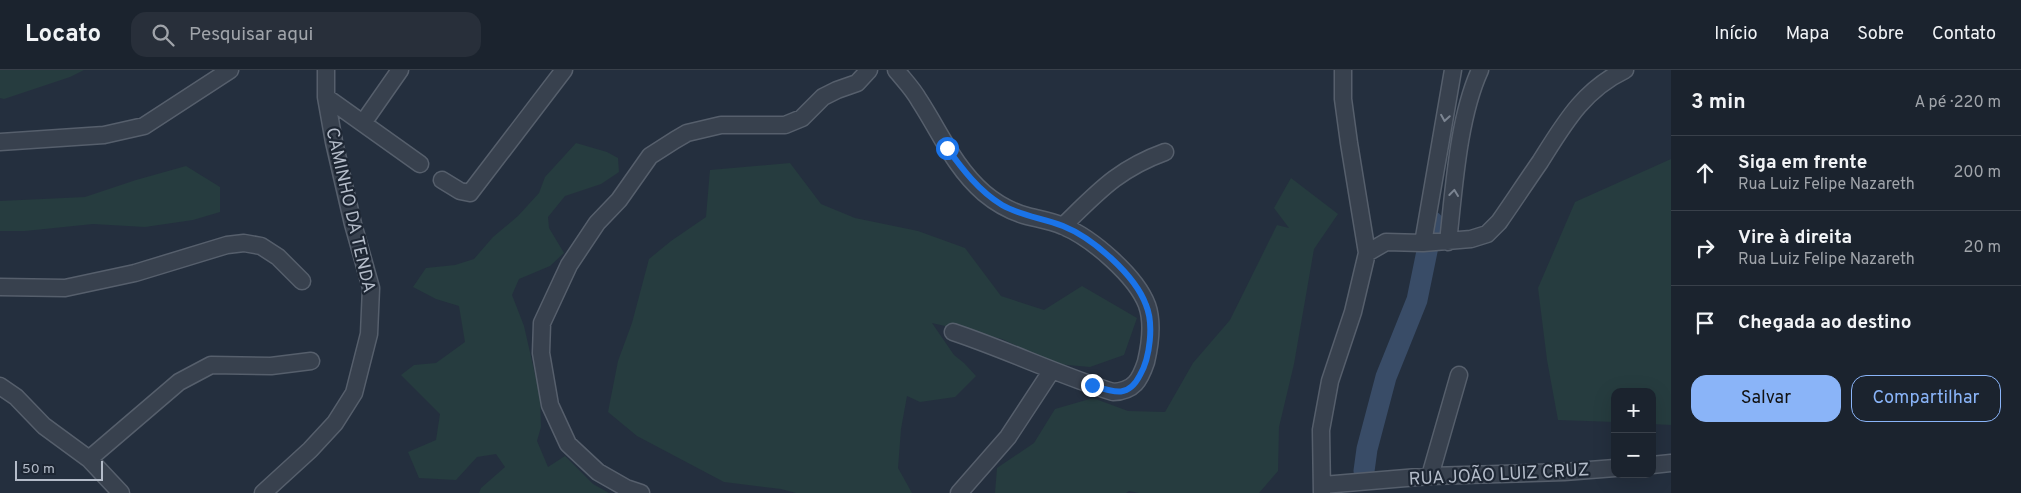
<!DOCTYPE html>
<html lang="pt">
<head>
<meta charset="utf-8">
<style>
  :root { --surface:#1b232e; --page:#282f3a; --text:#f1f3f6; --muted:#a0a4aa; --line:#39404a; --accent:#8ab4f8 }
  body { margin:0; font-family:Overpass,sans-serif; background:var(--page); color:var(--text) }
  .controls { position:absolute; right:15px; bottom:15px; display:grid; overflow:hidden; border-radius:10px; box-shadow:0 5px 20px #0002 }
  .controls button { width:45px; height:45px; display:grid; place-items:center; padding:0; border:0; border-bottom:1px solid var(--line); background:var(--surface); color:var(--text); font:25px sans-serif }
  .scale { position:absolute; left:15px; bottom:12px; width:88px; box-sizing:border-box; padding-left:5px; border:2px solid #b4bcc9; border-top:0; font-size:14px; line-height:18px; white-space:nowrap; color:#b4bcc9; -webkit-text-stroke:4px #1d2633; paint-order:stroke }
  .stop { position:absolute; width:15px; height:15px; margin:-11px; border:4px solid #1a73e8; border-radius:50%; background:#fff }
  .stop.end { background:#1a73e8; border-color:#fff; box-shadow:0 1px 5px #0008 }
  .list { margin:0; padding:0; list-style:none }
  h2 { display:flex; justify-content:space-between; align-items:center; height:65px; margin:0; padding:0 20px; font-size:21px }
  h2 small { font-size:16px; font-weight:400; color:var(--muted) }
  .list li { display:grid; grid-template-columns:32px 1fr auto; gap:15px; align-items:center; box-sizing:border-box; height:75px; padding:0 20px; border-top:1px solid var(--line) }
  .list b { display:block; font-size:19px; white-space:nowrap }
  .list p { margin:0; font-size:16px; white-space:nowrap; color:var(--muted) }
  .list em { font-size:16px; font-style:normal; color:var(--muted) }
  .actions { display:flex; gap:10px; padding:15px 20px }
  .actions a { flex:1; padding:11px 0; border:1px solid var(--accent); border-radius:15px; text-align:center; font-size:18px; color:var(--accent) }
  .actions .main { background:var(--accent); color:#111 }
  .icon { flex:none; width:28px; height:28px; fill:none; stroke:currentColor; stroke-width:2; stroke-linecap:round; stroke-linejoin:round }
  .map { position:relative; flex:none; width:1671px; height:423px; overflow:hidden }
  header { display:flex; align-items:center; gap:30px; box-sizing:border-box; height:70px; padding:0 25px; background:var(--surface); border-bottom:1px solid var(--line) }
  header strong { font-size:24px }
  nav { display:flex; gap:28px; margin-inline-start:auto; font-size:18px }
  .search { width:350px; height:45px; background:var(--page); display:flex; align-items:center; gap:12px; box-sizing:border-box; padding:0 18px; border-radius:15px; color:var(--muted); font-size:19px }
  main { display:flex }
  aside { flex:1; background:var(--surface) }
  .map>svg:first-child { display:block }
  .green { fill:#263c3f }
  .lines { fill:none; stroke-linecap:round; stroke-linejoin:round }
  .river { stroke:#394c67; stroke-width:21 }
  .minor-casing { stroke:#565f6c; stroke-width:19 }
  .minor { stroke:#38414e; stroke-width:16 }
  .oneway { stroke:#7c8592 }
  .route { stroke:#1a73e8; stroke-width:6 }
  .labels { text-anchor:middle; stroke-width:4.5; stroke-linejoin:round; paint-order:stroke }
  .street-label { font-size:18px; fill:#b4bcc9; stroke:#1d2633 }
</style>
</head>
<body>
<header>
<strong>Locato</strong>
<div class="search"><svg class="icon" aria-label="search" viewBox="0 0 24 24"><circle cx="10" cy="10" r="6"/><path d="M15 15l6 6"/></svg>Pesquisar aqui</div>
<nav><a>Início</a><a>Mapa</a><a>Sobre</a><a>Contato</a></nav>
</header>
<main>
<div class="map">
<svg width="1671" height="423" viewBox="0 0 1671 423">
  <rect width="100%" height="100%" fill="#242f3e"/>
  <!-- green -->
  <path class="green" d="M0,0H84L70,7L4,29L0,28Z
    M576,73L607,82L618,88L619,102L601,114L565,126L548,147L549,158L564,183L550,196L519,209L512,225L524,256L540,326L541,357L537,371L548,397L565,386L593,414L609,423H479L481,418L505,397L496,384L477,387L456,410L419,408L408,382L436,370L440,344L401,305L414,295L436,293L465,272L459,236L436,229L413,217L426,198L455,195L474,189L493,167L518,146L539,123L545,107Z
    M1671,89V355L1652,354V322H1615V352L1558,350L1547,290L1538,218L1575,132Z
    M790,93L821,134L855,148L918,161L965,178L1001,226L1044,240L1082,216L1137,248L1124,285L1090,297L1056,294L1002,269L932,253L954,285L964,293L976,306L955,327L920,332L907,326L901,359L898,398L912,423H796L781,419L724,412L637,366L608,342L618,291L632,253L649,189L671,171L706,147L710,100Z
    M186,96L220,117V142L193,150L145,157L93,154L25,161H0V131L85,127L136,110Z
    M1291,108L1338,144L1314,179L1294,294L1279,357L1278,401L1259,423H1139L1129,421L1126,423H995L997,398L1034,373L1055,339L1093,328L1128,341L1165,342L1193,293L1230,250L1277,155L1289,158L1274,138Z"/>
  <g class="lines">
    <!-- river -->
    <path class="river" d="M1364,401L1367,379L1386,307L1417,230L1433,152"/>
    <defs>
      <path id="minor" d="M896,0C904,10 913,19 919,30C940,62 954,97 984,123C996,133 1012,142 1027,146C1039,149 1052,151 1063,156C1092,168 1136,206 1147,235C1153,252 1150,275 1146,292C1140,310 1134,321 1113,322C1059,305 1007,280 953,262
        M326,27L420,94
        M363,53L400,0
        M0,72L104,65L144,56L230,0
        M442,110L460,121L470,123L564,0
        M1063,156C1098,122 1118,99 1165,82
        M1448,172C1454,119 1458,48 1480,0
        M1423,173L1453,0
        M1367,183L1386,172L1423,173L1471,169L1487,164L1499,152C1513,132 1526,112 1540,92C1564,54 1583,20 1625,0
        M0,217L65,218L135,203L227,175L244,173L261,176L278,187L302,211
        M0,316L16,327L44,356L89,389L121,423
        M89,389L179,312L211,295L271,296L311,291
        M1652,395L1671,393
        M1430,406L1459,305
        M1323,415L1430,406L1564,402L1615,398
        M263,423L310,380L335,353L354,323L369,264L371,218L353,154L334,72L326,27V0
        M641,423L626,418L598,402L568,374L550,335L541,283L542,253L569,195L597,153L619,130L650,86L675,70L687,63L721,55H785L802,48L823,27L837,20L857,13L869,0
        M959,423L1008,367L1052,300
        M1322,423L1321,360L1330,311L1353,242L1367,183L1349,73L1343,29V0"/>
    </defs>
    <!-- minor casing -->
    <use href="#minor" class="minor-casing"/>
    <!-- minor -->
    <use href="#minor" class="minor"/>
  </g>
  <!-- one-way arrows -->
  <defs><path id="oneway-chevron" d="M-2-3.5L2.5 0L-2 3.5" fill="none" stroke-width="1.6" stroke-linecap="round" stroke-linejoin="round" transform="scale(1.25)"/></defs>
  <g class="oneway">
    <use href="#oneway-chevron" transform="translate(1445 48) rotate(99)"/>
    <use href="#oneway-chevron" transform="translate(1454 123) rotate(-83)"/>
  </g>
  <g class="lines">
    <!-- route -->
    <path class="route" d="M947,78C963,100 979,121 1002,135C1021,146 1043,148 1063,156C1093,168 1135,205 1146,235C1154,254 1150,288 1140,305C1128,329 1113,322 1092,315"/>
  </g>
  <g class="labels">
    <!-- street labels -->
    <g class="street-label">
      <text transform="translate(351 140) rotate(77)" y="6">CAMINHO DA TENDA</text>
      <text transform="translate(1499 404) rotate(-3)" y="6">RUA JOÃO LUIZ CRUZ</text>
    </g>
  </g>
</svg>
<div class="controls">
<button>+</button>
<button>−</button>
</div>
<div class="scale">50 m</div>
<div class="stop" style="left:947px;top:78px"></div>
<div class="stop end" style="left:1092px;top:315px"></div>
</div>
<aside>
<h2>3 min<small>A pé · 220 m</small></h2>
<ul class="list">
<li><svg class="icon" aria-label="ahead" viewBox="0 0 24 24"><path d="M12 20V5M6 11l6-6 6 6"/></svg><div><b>Siga em frente</b><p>Rua Luiz Felipe Nazareth</p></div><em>200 m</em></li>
<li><svg class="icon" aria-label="right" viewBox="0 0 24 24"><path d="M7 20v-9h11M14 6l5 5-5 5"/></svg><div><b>Vire à direita</b><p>Rua Luiz Felipe Nazareth</p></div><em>20 m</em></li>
<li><svg class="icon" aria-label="arrive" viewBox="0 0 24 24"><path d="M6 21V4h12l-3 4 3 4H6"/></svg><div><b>Chegada ao destino</b></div></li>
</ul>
<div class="actions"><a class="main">Salvar</a><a>Compartilhar</a></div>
</aside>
</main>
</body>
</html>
